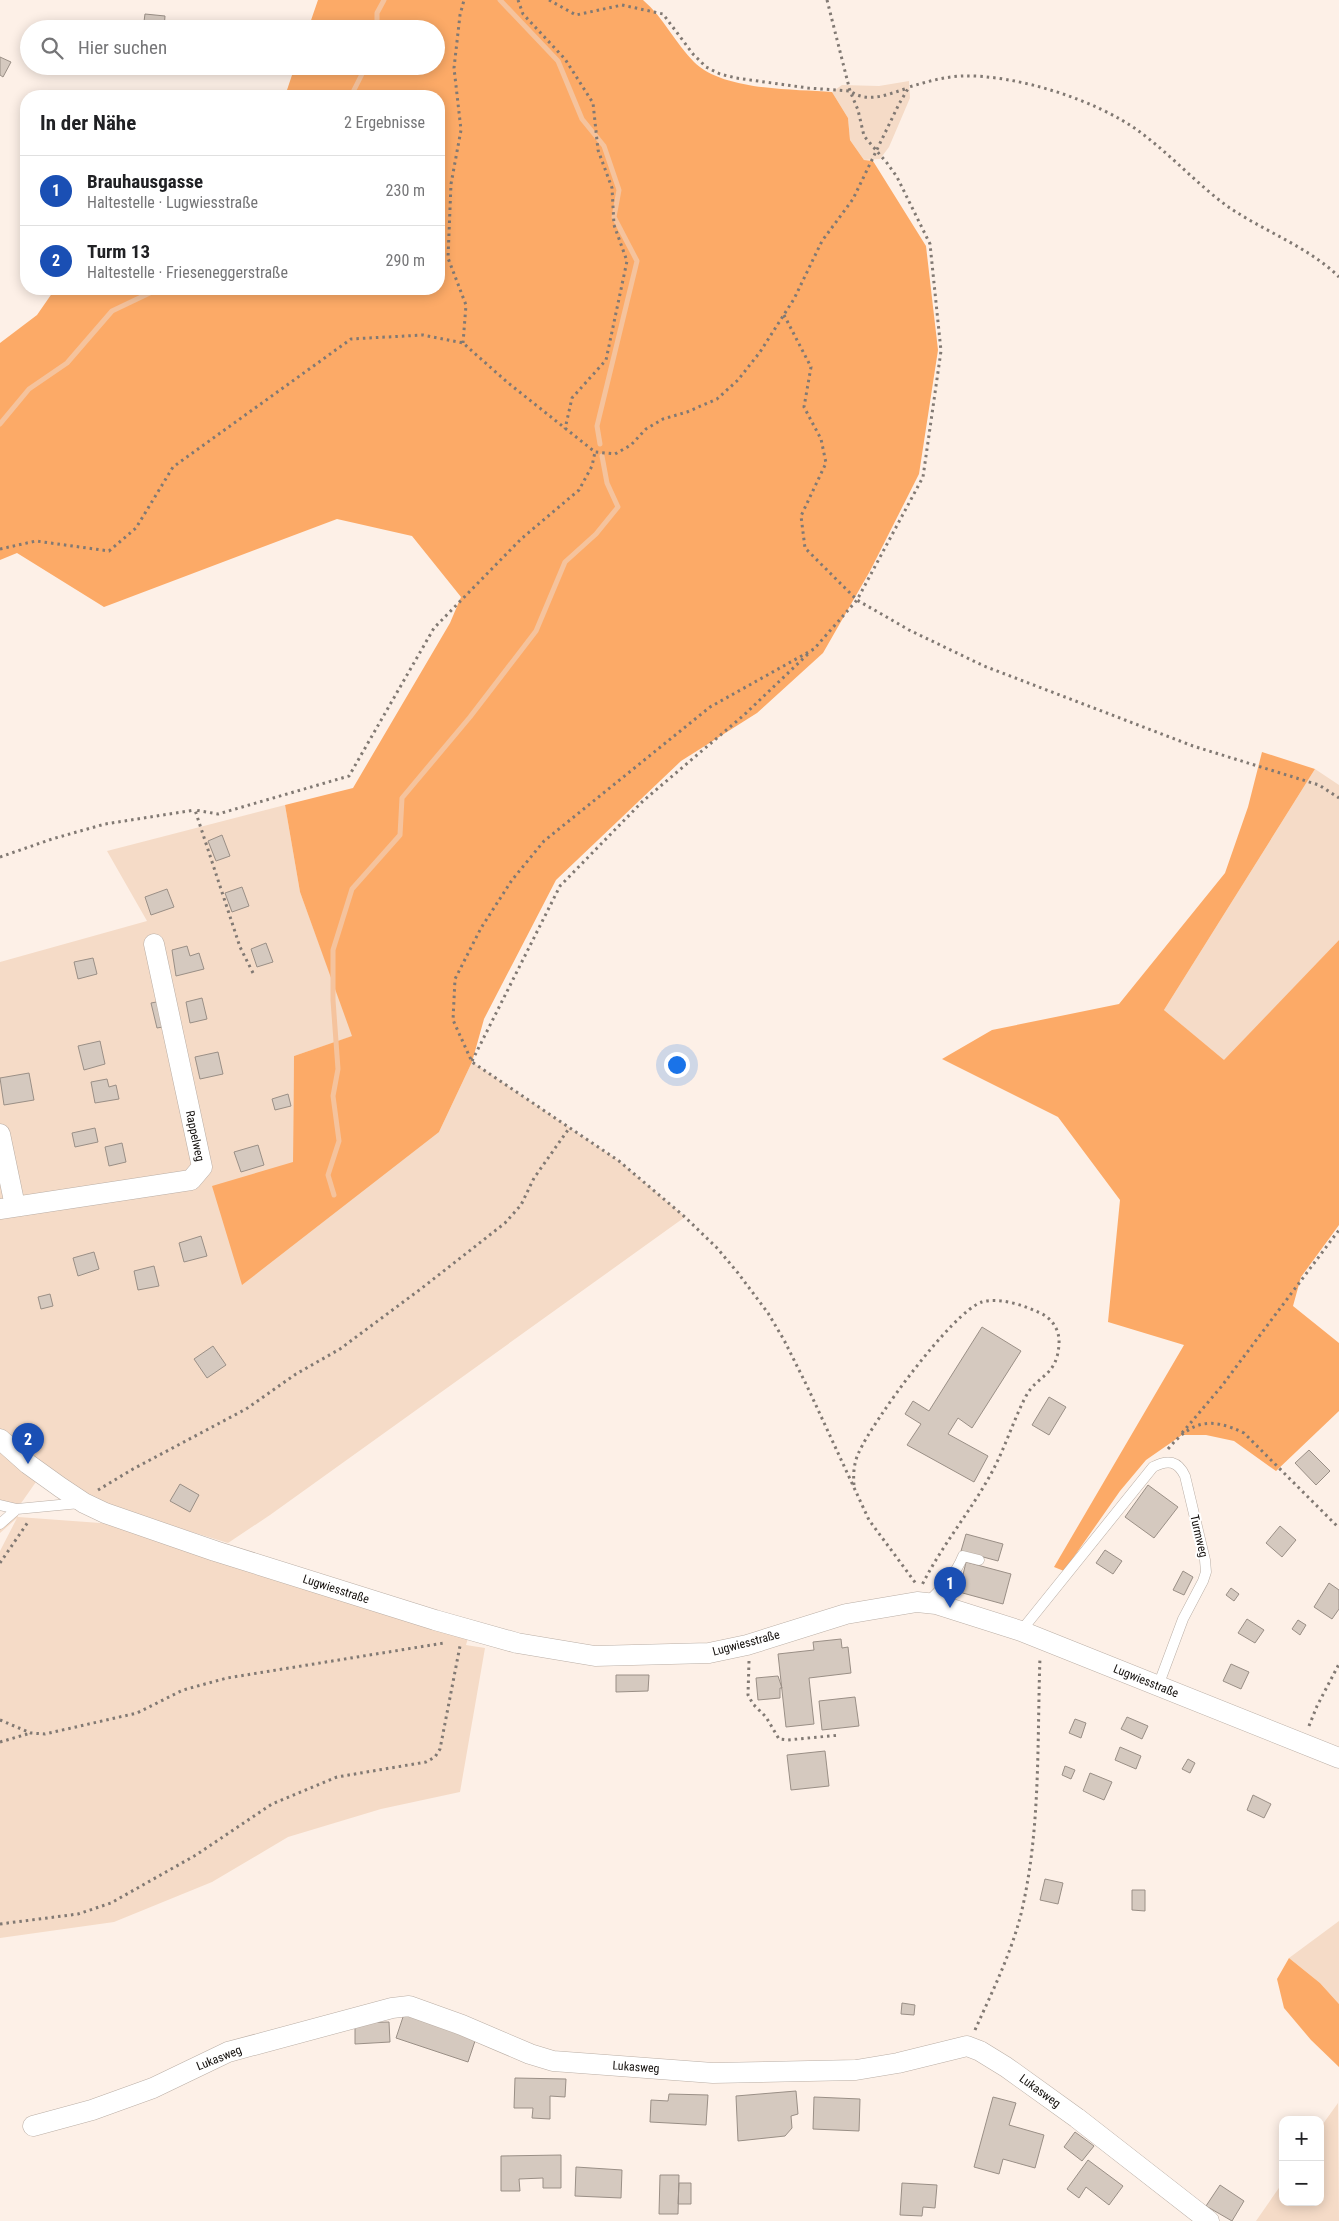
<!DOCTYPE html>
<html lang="de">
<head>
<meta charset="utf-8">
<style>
  :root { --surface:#fff; --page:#f6f6f6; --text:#202124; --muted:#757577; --line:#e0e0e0; --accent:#2b5b79 }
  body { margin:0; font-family:"Roboto Condensed",sans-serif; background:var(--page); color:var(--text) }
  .controls { position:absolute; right:15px; bottom:15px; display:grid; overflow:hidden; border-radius:10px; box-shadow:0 2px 12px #0003 }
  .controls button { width:45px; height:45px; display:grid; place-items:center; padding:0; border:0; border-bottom:1px solid var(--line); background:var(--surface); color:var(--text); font:25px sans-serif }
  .you { position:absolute; left:676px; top:1064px; width:18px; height:18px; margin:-12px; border:4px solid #fff; border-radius:50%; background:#1a73e8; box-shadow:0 0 0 8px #1a73e833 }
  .badge { display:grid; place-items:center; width:32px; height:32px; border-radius:50%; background:var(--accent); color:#fff; font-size:16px; font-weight:700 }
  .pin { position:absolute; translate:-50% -41px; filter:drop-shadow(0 1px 2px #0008) }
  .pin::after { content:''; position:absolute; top:26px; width:18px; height:15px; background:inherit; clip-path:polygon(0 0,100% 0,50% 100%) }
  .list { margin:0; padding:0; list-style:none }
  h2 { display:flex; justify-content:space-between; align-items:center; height:65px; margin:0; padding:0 20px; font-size:21px }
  h2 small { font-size:16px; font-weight:400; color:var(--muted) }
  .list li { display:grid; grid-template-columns:32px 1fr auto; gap:15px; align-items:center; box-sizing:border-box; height:70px; padding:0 20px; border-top:1px solid var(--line) }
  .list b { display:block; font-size:19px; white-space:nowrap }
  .list p { margin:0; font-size:16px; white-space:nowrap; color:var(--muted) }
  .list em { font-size:16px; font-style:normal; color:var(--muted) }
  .icon { flex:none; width:28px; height:28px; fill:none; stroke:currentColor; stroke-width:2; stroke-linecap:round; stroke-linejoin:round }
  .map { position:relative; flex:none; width:1339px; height:2221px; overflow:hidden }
  .search { position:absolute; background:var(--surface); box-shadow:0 2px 12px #0003; left:20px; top:20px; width:425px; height:55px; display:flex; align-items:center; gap:12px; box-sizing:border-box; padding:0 18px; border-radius:28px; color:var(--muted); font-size:19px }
  .panel { position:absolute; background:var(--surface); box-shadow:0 2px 12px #0003; left:20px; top:90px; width:425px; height:205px; border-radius:20px }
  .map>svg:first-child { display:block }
  .green { fill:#f5dbc7 }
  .forest { fill:#fcaa67 }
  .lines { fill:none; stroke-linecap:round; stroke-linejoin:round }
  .stream { stroke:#f5c39d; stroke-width:5 }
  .building { fill:#d5c9bf; stroke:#9a8f86 }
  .service-casing { stroke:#baaea5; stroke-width:11 }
  .minor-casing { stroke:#baaea5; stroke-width:21 }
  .path { stroke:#817973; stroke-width:3; stroke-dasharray:2.5 4; stroke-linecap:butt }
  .service { stroke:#fff; stroke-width:10 }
  .minor { stroke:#fff; stroke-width:20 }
  .labels { text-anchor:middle; stroke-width:4; stroke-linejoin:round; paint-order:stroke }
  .street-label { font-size:12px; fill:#14100d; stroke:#fff }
</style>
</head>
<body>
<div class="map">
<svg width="1339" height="2221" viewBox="0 0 1339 2221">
  <rect width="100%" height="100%" fill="#fdf0e7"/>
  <!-- green -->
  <path class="green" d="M909,81L910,98L889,147L880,159L864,160L850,140L848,118L832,92L842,85L879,86Z
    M1315,769L1339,785V940L1224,1061L1164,1010Z
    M285,805L300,892L353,1036L294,1056L293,1162L439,1132L472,1062L619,1161L685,1217L270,1515L228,1543L107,1506L81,1493L0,1431V962L147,921L107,851Z
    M0,1446L38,1479L17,1509L18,1517L114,1524L469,1635L466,1645L485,1648L460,1792L381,1809L288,1837L212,1882L114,1922L0,1938V1551L17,1518L0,1533V1524L17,1509L0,1500Z
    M1339,1921V2004L1320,1983L1289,1958Z
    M1338,2103L1339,2221H1256L1283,2182V2202H1320V2128Z"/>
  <!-- forest -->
  <path class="forest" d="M318,0H643C664,18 675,43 694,62C723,91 794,89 832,92L848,118L850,140L864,160L873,161L926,246L938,350L919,474L870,571L823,653L757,713L681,761L556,880L484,1019L472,1062L439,1132L242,1285L212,1186L293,1162L294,1056L352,1036L300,892L285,805L353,788L450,623L461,597L412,536L337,519L104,607L17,553L0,560V343L37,315L55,289H439V96H285L295,66H436V29H308Z
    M1262,752L1315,769L1164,1010L1224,1060L1339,940V1225L1301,1277L1293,1306L1339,1343V1411L1276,1471L1234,1441L1206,1435H1182L1146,1460L1120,1491L1064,1571L1054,1567L1184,1345L1108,1322L1120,1200L1058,1117L942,1059L992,1030L1119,1004L1225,873L1248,807Z
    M1289,1958L1320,1983L1339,2004V2067L1311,2040L1284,2008L1277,1979Z"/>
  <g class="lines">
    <!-- stream -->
    <path class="stream" d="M500,0L558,61L582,119L604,146L619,190L614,217L637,261L597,426L600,444
      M377,29V13L384,0
      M351,96L366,66
      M0,424L29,389L67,363L112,311L158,289
      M334,1195L328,1175L339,1141L333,1096L338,1069L333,1000V950L352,889L400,835L402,798L470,717L536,631L565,562L596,534L618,507L607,483L602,456"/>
  </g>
  <!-- building -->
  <path class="building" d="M145,14L165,16L164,29H143Z
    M0,57L11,62L3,77L0,75Z
    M222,835L230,856L216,861L208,841Z
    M242,887L249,906L232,912L225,893Z
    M167,889L174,907L151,915L145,897Z
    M266,943L273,962L257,967L251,949Z
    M187,946L190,956L199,953L204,969L176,976L172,950Z
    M93,958L97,974L78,979L74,962Z
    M202,998L207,1019L190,1023L186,1002Z
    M162,1001L168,1026L157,1028L151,1003Z
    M100,1041L105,1064L84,1070L78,1046Z
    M218,1052L223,1074L200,1079L195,1057Z
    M29,1073L34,1100L4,1105L0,1078Z
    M107,1079L109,1087L116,1085L119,1099L95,1103L91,1082Z
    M288,1094L291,1106L275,1110L272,1099Z
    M95,1128L98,1142L75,1147L72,1133Z
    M122,1143L126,1162L109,1166L105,1147Z
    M258,1145L264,1165L241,1172L234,1152Z
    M201,1236L207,1256L184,1262L179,1243Z
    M94,1252L99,1269L78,1276L73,1258Z
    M154,1266L159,1286L138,1290L134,1271Z
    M50,1294L53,1306L41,1309L38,1297Z
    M982,1327L1021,1351L972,1428L958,1418L948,1434L988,1456L974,1482L907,1445L921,1424L905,1414L913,1401L929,1411Z
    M213,1346L226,1365L207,1378L194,1359Z
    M1049,1397L1066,1407L1049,1435L1032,1425Z
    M1309,1450L1330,1471L1316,1485L1295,1463Z
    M180,1484L199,1495L190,1512L170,1501Z
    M1148,1485L1178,1507L1154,1538L1125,1517Z
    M1280,1526L1296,1540L1282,1557L1266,1543Z
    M966,1534L1003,1544L998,1561L961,1551Z
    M1105,1550L1122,1561L1113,1574L1096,1563Z
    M966,1562L1011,1574L1003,1604L959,1592Z
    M1183,1571L1193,1577L1184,1595L1173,1590Z
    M1329,1583L1339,1590V1609L1332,1619L1314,1607Z
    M1231,1588L1239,1594L1234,1601L1226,1595Z
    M1247,1619L1264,1630L1255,1643L1238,1633Z
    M1298,1620L1306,1625L1300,1635L1292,1629Z
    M841,1639L842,1648L848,1647L851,1673L809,1678L814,1724L786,1727L778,1654L814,1650L813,1642Z
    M1231,1664L1249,1672L1241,1689L1223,1681Z
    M616,1675H649L648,1691L616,1692Z
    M778,1676L782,1688H780V1698L758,1700L756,1678Z
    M855,1697L859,1726L822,1730L819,1701Z
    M1127,1717L1148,1726L1142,1739L1121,1729Z
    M1075,1719L1086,1723L1081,1738L1069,1733Z
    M1120,1747L1141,1756L1136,1769L1115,1760Z
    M825,1751L829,1786L791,1790L787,1755Z
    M1188,1759L1195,1763L1190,1773L1182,1769Z
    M1065,1766L1075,1770L1071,1779L1062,1775Z
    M1090,1773L1112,1782L1104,1800L1083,1791Z
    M1253,1795L1271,1804L1264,1818L1247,1810Z
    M1045,1879L1063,1883L1058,1904L1040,1900Z
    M1132,1890H1145V1911L1132,1910Z
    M902,2003L915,2005L914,2015L901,2014Z
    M404,2014L476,2038L468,2062L396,2038Z
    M389,2022L390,2042L355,2044V2023Z
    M515,2078L566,2079L565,2097L550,2096V2119L532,2118L533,2108H514Z
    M796,2091L798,2114L791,2116L792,2128L785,2136L738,2141L736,2096Z
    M669,2094L708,2095L706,2125L650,2122L651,2100L668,2101Z
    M814,2097L860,2099L859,2131L813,2129Z
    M993,2097L1016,2103L1009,2125L1044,2135L1035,2168L1003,2159L999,2174L974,2167Z
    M1075,2132L1094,2146L1082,2161L1064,2147Z
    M561,2155V2188H543V2178L519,2179L520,2191H501V2156Z
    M1088,2160L1123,2186L1109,2205L1086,2187L1079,2198L1067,2189Z
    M576,2167L622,2170L621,2198L575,2196Z
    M660,2175H679L678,2214H659Z
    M679,2183H691V2204H678Z
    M902,2183L937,2185L935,2208L923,2207L922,2216L900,2215Z
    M1220,2185L1244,2201L1232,2221L1206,2206Z"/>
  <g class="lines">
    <defs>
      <path id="service" d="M0,1505L17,1509L80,1503
        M0,1524L17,1509
        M927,1603C942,1588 955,1576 963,1556L979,1560
        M1021,1631L1153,1467C1168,1459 1178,1461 1185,1476L1205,1560L1206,1572L1203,1581L1183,1619L1158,1686"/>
      <path id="minor" d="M0,1134L15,1206
        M0,1209L191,1180L202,1167L154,944
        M0,1439L28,1464L60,1487L84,1503L105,1513L215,1551L435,1620L517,1643L595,1656L709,1653L747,1645L846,1614L917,1602L936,1604L1021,1631L1339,1758
        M33,2126L92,2110L153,2088L228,2052L392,2008L409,2006L462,2025L530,2054L553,2061L713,2073L856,2070L898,2063L967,2046L980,2051L1006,2067L1077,2118L1209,2221"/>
    </defs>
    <!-- service casing -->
    <use href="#service" class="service-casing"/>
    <!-- minor casing -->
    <use href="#minor" class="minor-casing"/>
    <!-- path -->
    <path class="path" d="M518,0L523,14L565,59L593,103L598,150L612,188L614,225L627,261L606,360L572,398L565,429
      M549,0L576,15L622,5L663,14L693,54L706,67L720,74L736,78L808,88L850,91C869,104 888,94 908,88
      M827,0L850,91L858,110L864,136L887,163L897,177L930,244L941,351L923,477L857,600L814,649L710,707L544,841L512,880L481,928L455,979L453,1020L472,1062L619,1161L685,1217L717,1248L738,1273L768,1313L784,1340L807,1386L869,1520L917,1585
      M784,315L811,367L804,407L821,439L826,463L801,516L805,548L857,600L909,630L984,666L1193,746L1319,785L1339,798
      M463,343L466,305L448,258L451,184L461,130L454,68L460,15L464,0
      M0,549L36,541L109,551L136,528L173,467L351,339L423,335L463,343L507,382L595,452L615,454L631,445L646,429L663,419L687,412L717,399L738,380L760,352L794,299L822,241L853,199L899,104L909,87C926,82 943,77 961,76C1015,74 1097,100 1140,132C1171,155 1197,184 1227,206C1263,231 1309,247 1339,277
      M0,857L52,839L105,824L195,810
      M253,973L240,947L195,810L218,814L349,776L434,628L521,539L579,490L592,466L595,452
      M472,1061L560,886L643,801L744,715L810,652
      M1182,1433L1221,1387L1339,1230
      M1168,1449C1192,1420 1211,1417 1244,1433L1339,1528
      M854,1485C853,1474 854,1462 859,1452C873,1421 952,1312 982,1302C998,1297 1023,1305 1038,1312C1051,1317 1060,1329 1059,1344C1057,1377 1037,1375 1026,1396C1013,1421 1005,1448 992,1472C971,1511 942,1545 922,1585
      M98,1490L133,1469L246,1409L296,1374L340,1349L422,1288L505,1223L521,1205L534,1178L570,1127
      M0,1563L28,1522
      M749,1661L748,1695L753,1704L766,1717L779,1739L788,1740L840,1735
      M0,1720L31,1733L45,1734L137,1713L183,1690L227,1678L444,1643
      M1309,1726L1317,1706L1339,1664
      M0,1742L31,1733
      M0,1924L78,1914L111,1903L196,1855L272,1804L337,1777L426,1762L435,1757L440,1749L460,1646
      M975,2030C992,1992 1011,1954 1021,1914C1041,1830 1037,1742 1040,1657"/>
    <!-- service -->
    <use href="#service" class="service"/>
    <!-- minor -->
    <use href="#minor" class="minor"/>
  </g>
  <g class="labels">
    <!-- street labels -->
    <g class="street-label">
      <text transform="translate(195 1136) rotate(78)" y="4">Rappelweg</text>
      <text transform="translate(1199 1536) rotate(77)" y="4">Turmweg</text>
      <text transform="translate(336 1589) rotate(18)" y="4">Lugwiesstraße</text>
      <text transform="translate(746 1643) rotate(-15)" y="4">Lugwiesstraße</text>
      <text transform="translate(1146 1681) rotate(22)" y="4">Lugwiesstraße</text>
      <text transform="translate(219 2058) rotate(-22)" y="4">Lukasweg</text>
      <text transform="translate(636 2067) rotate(4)" y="4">Lukasweg</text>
      <text transform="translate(1040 2091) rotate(36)" y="4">Lukasweg</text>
    </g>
  </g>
</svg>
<div class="controls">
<button>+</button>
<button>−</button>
</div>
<div class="you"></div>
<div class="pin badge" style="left:950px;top:1608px;background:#1a4fb4">1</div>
<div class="pin badge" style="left:28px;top:1464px;background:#1a4fb4">2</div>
<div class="search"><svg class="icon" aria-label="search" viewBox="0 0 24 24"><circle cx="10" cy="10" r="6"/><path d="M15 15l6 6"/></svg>Hier suchen</div>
<section class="panel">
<h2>In der Nähe<small>2 Ergebnisse</small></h2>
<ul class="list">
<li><span class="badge" style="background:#1a4fb4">1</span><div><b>Brauhausgasse</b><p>Haltestelle · Lugwiesstraße</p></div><em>230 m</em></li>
<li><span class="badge" style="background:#1a4fb4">2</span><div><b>Turm 13</b><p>Haltestelle · Frieseneggerstraße</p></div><em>290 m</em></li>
</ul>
</section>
</div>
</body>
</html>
